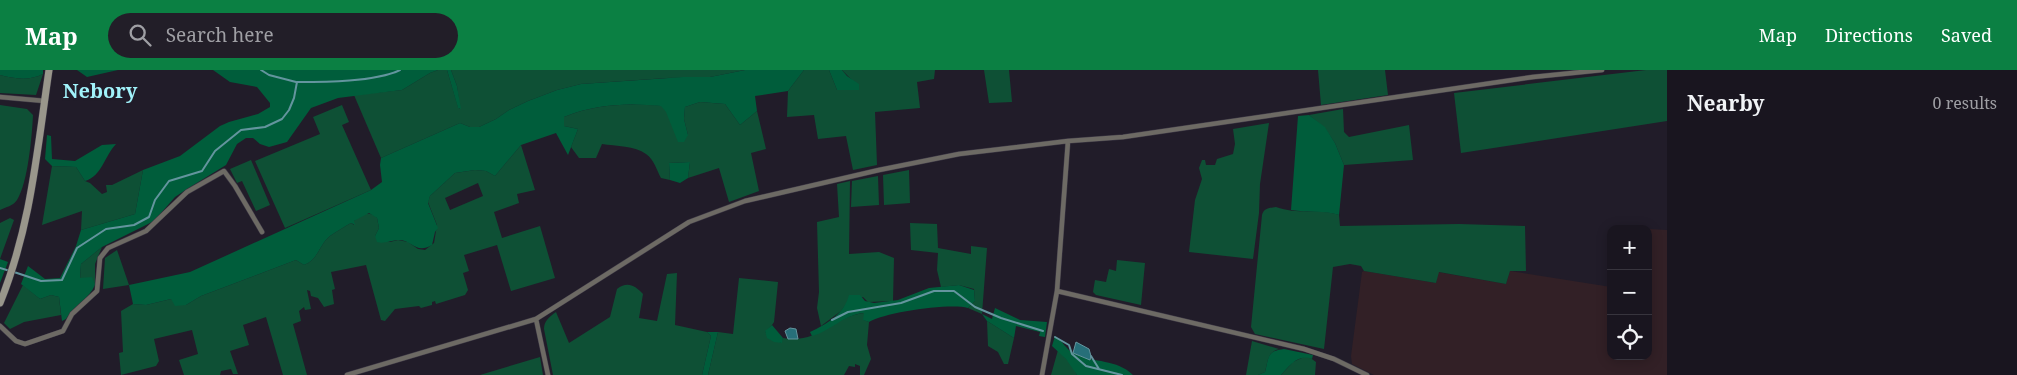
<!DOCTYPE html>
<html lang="en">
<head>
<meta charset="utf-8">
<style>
  :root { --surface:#19151f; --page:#221e28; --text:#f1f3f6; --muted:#9f9fa4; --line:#37343d; --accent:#0b8043 }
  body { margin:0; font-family:"Noto Serif",serif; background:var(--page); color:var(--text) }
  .controls { position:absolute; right:15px; bottom:15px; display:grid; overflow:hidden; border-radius:10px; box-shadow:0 2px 12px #0003 }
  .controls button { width:45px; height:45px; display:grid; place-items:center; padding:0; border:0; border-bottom:1px solid var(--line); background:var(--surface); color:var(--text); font:25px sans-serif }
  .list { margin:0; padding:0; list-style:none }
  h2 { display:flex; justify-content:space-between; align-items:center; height:65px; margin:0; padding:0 20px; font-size:21px }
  h2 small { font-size:16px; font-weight:400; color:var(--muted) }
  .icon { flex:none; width:28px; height:28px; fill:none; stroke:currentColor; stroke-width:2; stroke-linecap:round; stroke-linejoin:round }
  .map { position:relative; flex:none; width:1667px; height:305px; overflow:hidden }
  header { display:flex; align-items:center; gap:30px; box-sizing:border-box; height:70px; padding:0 25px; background:var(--accent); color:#fff }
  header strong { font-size:24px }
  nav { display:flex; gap:28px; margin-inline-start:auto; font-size:18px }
  .search { width:350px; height:45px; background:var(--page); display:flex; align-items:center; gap:12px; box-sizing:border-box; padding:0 18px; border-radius:28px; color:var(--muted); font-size:19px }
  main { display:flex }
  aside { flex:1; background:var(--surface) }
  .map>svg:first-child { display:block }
  .industrial { fill:#322026 }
  .green { fill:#0e5035; fill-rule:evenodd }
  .forest { fill:#005d3b }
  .water { fill:#276f79; stroke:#63959e }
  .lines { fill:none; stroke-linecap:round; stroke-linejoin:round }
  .stream { stroke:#63959e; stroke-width:2 }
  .minor-casing { stroke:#3e3946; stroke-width:5.5 }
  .secondary-casing { stroke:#3e3946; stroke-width:8 }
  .minor { stroke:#6d6a64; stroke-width:4.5 }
  .secondary { stroke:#99968b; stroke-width:7 }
  .labels { text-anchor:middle; stroke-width:4.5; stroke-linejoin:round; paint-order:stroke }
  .district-label { font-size:20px; font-weight:bold; fill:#a1f2fa; stroke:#211c29 }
</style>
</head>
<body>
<header>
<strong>Map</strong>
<div class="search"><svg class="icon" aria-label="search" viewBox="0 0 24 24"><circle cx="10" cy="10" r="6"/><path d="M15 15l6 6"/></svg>Search here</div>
<nav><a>Map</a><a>Directions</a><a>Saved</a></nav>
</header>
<main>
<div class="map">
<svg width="1667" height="305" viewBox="0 0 1667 305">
  <rect width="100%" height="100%" fill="#211c29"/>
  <!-- industrial -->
  <path class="industrial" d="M1649,159L1667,160V305H1374L1352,294L1351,286L1362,202L1364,201L1436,213L1438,202L1506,214L1510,201L1611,217V286H1648Z"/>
  <!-- green -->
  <path class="green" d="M438,0H447L458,37L460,39L457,16L451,0H745L710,7L667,8L581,14L557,20L528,31L509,40L496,49L479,57H470L460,53L381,88L354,25L402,20L430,3Z
    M804,0H829L837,20L854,12L842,0H935L934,9L917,12L920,38L875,42L877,95L853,100L846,66L818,69L814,45L787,47L788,21Z
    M984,0H1009L1012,32L989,33Z
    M1318,0H1385L1388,25L1321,35Z
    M1646,0H1667V51L1461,83L1454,23Z
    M43,4L36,25L0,23V5C15,9 29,11 43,4Z
    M700,32L725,34L740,55L757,41L766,79L751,83L759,121L729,132L719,98L688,108L690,92L669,93L670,110L661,108C657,101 654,89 646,84C635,76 616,76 602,74L596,88H579L571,77L578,59L564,56V47C596,34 628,33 662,36L688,65L684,49L685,37Z
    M0,35L27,39L33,45C32,66 28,113 17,130C13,136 6,137 0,140Z
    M342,35L349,52L342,55L371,120L285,158L255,91L320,64L313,47Z
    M1343,39L1344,62L1349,67L1409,55L1413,90L1344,95L1335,73L1325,58L1309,45Z
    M1269,53L1260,114L1259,143L1253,189L1189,182L1195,130L1202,109L1199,98L1202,90H1205L1206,95H1215L1217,89L1233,84L1235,74L1233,59Z
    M521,75L535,120L517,124L519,133L494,142L502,168L540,156L555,208L511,221L497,175L464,185L469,201L463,203L468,220L465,225L436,234L435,231L432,232V235L421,238L419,236L395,239L385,251L381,250L366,195L331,202L335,219L332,220L334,234L324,237L318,228L311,226L310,221L307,220L311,239L305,240L304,237L299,241L301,251L293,254L307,305H283L266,247L243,255L249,275L230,281L238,304H233L231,299L221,301L220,305H184L179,290L198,284L192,260L154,269L159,291L156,296L121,305L119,283L123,282L121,241L133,234L146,235L171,229L186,235L201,226L296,190L304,195C318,190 319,175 330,166C337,161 344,157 351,153L354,155V151C362,145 369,140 377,148L379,158L375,166L390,172L398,170L408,172L418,179L425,180L434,173L437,155L428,132L430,126L455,103L475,100L486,101L495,106ZM478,113L483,126L450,140L445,128Z
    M251,90L270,135L256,141L242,111L237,113L230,99Z
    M52,96L76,97L85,111L90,113L102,124L107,122L106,115H112L143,100L135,144L81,160L82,141L42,155Z
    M909,100L910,133L884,135L883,105Z
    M878,106L879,135L851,137L852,111Z
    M850,111L849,184L879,182L894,188L893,231L868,232L863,227L847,233L841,241L821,256L817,238L819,222L817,152L839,147L837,114Z
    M1276,137C1297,145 1319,138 1339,145L1340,156L1459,154L1525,156L1526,201H1510L1506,214L1439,202L1436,213L1364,201L1361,196L1350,194L1333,197L1324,279L1255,264L1251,257L1262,145C1264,138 1269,138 1276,137Z
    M10,148L14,150L0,189V153Z
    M910,153L937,154L938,178L971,184V176L987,178L982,244L968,238L975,231L974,219L959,215L941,217L937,200L938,183L911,180Z
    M102,177L95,194V215L80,209L81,194Z
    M117,180L129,215L103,219L105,188Z
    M1117,190L1145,193L1141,235L1096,225L1093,222L1095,210L1106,212L1109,199L1116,201Z
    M677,203L675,255L707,262L711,266L702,305H553L544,259C544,251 549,247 556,242L569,273L610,247L617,219C627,211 635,215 643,224L639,248L657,251L667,204Z
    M739,208L778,212L774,252L772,255L765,262L781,273L783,268C817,275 834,246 864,243V250L869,252L867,275L871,289L864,305H860V296L855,294V297L849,296L844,305H708L718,262L733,264Z
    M23,215L40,229L51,225L59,227L61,245L24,252L10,259L4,253Z
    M987,251L1014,268L1008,294H1004L998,282L988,276Z
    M1252,271L1279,279C1267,282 1268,292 1265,302L1258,305H1246Z
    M1058,280L1072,295L1077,305H1051Z
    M540,287L543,305H480Z
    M1304,287H1309L1316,292L1315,305H1281L1293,292Z"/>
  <!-- forest -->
  <path class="forest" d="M0,0H43V4C29,11 15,9 0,5Z
    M77,0H118L87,7Z
    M213,0H438L430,3L402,20L338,28L311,38L287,72L269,77L260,74L253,68H246L237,74L226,95L187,119L175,127L154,151L102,177L81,194L80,208L92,207L95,215C89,229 74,235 66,249L62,251L59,227L51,225L40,229L21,214L28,196L45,209L60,208L76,176L81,160L135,144L143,100L180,86L220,56L229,52L258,44L270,37V33L257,17L230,12Z
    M447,0H451L457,16L461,39L458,38Z
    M745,0H804L788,21L755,26L757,41L740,55L725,34L700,32L685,37L684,49L688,65L684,72H678L666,42L661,36C628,33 596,34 564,47V56L578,59L568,85L556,63L521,75L495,106L486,101L475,100L455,103L430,126L428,133L438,158L435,162L432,175C415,185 413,169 397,170C390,171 384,174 377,172L375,166L379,158L377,148L369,143L354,151L355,155L351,153C344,157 337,161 330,166C319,175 318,190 304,195L296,190L201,226L186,235L175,236L171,229L146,235L133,234L129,215L190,202L371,120L382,112L380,95L381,88L460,53L470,57H479L496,49L509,40L528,31L557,20L581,14L683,7H710Z
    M829,0H842L847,6L859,14V20H837Z
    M1309,45L1325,57L1335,73L1344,95L1339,145C1324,140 1307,143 1291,140L1298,46Z
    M47,65L51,66L52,89L75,91L102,75L116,74C104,87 102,106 85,111L76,97L52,96L45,89Z
    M690,92L688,108L680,113L670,110L669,93Z
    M0,189L8,192L0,213Z
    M959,215L974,220L975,231L968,238C950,233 886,242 869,252L863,250L864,243C843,245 831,261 812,266L810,262C827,254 844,244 849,225H860L865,231L874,233L898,230L929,218Z
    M995,238L1020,250L1047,252L1045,267L1039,266L1040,262L1016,256L1014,268L987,251L982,244L992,249Z
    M772,255L783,268L782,273L774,272L767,268L765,261Z
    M707,262H718L708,305H702L711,266Z
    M1055,266C1063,271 1066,280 1075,284C1094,293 1117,289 1133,305H1077L1066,289L1052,276Z
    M1284,279L1313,285L1312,289C1299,283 1289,296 1281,305H1258L1265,302C1269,288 1266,281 1284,279Z"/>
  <!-- water -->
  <path class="water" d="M790,258L796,259L798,269H788L785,261Z
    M1076,272L1089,279L1091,286L1090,290L1073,283Z"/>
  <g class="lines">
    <!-- stream -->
    <path class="stream" d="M261,0L269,5L296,12
      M0,198L10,201
      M14,202L41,211L62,210L77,178L106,159L134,155L149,147L155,130L169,111L202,101L215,81L241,60L265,57L282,49L289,40L294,28L297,12C324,12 375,12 400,0
      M832,250L848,242L901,233L934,221H954L975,237L1001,248L1043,261
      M1055,267L1069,275L1072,284L1086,296L1122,305
      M1091,286L1099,299"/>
    <defs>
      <path id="minor" d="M0,27L45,31
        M1057,221L1304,279L1334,289L1367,305
        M536,249L548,305
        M0,256L16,271L25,274L63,261L72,244L97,221L100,188L108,178L146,161L187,122L224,101L235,116L262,162
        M347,305L536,249L689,152L745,131L879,100L959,84L1068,71L1123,67L1533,7L1602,0
        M1042,305L1057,221L1068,71"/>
      <path id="secondary" d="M0,233C31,156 37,81 49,0"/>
    </defs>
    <!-- minor casing -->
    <use href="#minor" class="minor-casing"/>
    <!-- secondary casing -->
    <use href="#secondary" class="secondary-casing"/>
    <!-- minor -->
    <use href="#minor" class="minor"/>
    <!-- secondary -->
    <use href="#secondary" class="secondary"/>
  </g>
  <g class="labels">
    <!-- district labels -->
    <g class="district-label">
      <text x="100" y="28">Nebory</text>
    </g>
  </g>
</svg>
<div class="controls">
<button>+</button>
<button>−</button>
<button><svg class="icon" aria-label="locate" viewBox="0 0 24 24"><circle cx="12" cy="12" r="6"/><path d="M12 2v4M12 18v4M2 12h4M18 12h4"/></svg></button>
</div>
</div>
<aside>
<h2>Nearby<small>0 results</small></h2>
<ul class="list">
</ul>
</aside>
</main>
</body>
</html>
